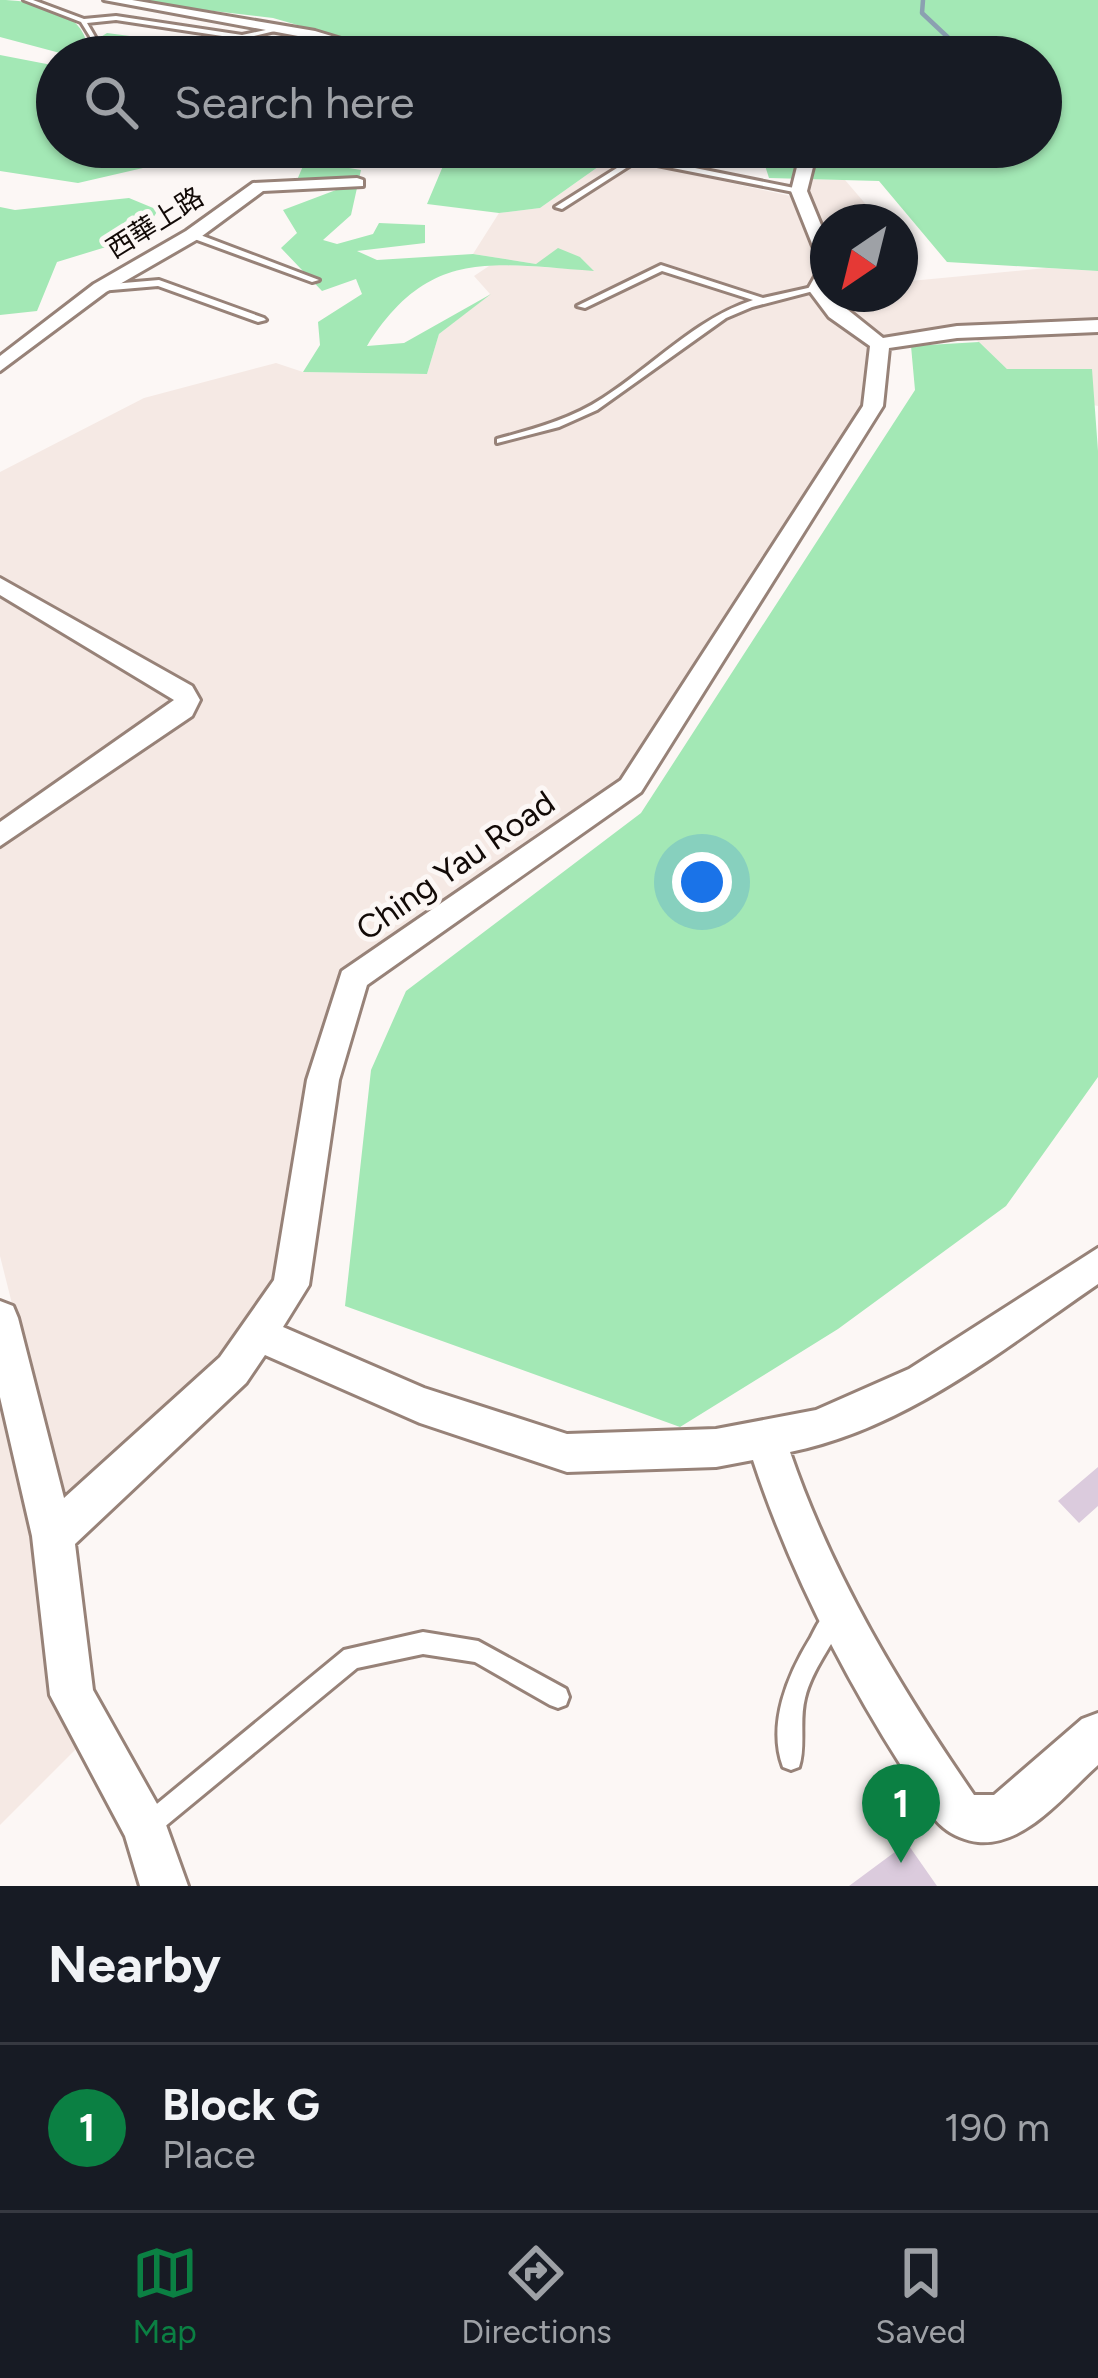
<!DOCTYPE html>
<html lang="en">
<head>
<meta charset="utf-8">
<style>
  :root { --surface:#171b24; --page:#20242c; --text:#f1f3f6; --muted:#9ea1a6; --line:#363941; --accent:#0b8043 }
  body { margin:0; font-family:Figtree,"Noto Sans TC",sans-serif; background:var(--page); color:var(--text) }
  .compass { position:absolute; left:810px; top:204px; width:108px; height:108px; border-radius:50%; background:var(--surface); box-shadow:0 3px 9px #0004; rotate:215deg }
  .you { position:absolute; left:702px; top:882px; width:42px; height:42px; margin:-30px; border:9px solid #fff; border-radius:50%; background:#1a73e8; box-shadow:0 0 0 18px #1a73e833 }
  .badge { display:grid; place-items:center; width:78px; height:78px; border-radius:50%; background:var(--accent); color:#fff; font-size:39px; font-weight:700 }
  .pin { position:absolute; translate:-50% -99px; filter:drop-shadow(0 3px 6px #0008) }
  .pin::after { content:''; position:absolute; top:63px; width:42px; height:36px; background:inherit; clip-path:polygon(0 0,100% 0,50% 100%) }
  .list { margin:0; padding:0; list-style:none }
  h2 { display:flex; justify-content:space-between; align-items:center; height:156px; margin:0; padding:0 48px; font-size:51px }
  h2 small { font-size:39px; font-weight:400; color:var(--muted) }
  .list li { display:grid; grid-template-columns:78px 1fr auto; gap:36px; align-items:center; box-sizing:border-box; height:168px; padding:0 48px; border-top:3px solid var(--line) }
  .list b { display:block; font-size:45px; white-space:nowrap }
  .list p { margin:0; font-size:39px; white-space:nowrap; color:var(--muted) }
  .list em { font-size:39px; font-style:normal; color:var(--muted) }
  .icon { flex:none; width:66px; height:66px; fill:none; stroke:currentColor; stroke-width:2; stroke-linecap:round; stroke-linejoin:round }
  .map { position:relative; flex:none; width:1098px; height:1886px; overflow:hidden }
  .search { position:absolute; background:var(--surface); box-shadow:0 3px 9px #0004; left:36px; right:36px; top:36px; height:132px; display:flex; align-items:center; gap:30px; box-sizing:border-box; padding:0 42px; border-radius:66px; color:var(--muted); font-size:45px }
  .sheet { height:324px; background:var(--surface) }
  nav { display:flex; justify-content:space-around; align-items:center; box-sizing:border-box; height:168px; border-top:3px solid var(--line); background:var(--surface); font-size:33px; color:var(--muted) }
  nav a { display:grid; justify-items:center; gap:6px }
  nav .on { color:var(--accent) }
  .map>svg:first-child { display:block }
  .built { fill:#f5e9e4 }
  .green { fill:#a3e8b5 }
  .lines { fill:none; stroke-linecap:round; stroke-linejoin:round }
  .stream { stroke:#8ba0b1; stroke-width:4.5 }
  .building { fill:#dbcbdd }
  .lane-casing { stroke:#978278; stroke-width:6 }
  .street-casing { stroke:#978278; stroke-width:6 }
  .lane { fill:#fff; fill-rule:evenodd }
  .street { fill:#fff; fill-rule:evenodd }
  .labels { text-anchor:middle; stroke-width:10; stroke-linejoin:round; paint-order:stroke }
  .far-street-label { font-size:27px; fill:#120a07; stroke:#fcf7f5 }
  .street-label { font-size:33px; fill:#120a07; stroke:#fcf7f5 }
</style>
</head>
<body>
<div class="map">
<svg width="1098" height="1886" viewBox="0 0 1098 1886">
  <rect width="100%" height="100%" fill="#fcf7f5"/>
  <!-- built -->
  <path class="built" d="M612,157L795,197L823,266L810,289L873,344L866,405L622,782L343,975L278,1282L222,1362L63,1507L0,1256V845L192,688L0,577V472L144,398L276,363L303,372L427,374L439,334L490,294L474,276L492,264L593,270L580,257L536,264L473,254L499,213L540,208Z
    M806,179L845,180L881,222H828V247L805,191Z
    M1046,268L1098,271V322L883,340L841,312L824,289L828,294H900V282Z
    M1098,329V406L1093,405L1091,369H1007L971,335Z
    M0,594L177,701L0,826Z
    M0,1386L37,1543L55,1704L78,1747L0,1825Z"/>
  <!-- green -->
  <path class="green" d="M0,0C30,0 76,8 86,40L82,47L105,56L110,54L99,38L107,33L287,57H75L0,37Z
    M120,0H1098V271L947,262L879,181L769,178L759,147H1041V57H409L273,18Z
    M0,55L57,66V147H161L156,165L78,183L0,171Z
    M362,147H659L708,155L705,159L643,152L612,157L540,208L499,213L427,204L443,166L428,153L371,159Z
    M313,162L361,170L351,215L323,240L337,244L373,234L379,223L425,225V243L357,251L377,260L473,254L536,264L558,248L580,257L594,271C491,264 429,247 367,346L404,343L491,294L439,334L427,374L303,372L320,345L318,322L362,294L356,279L322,291L281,248L297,233L283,210L336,190L297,180L303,166Z
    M129,198L158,210L142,236L57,262L37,311L0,315V207L15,210Z
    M979,342L1007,369H1092L1098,451V1077L1006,1206L838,1329L680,1427L345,1306L371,1070L406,991L641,813L915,390L911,346Z"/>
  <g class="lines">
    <!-- stream -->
    <path class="stream" d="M921,57L955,44L922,13L923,0"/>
  </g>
  <!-- building -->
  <path class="building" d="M1098,1467V1506L1079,1523L1058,1501Z
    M907,1843L937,1886H849Z"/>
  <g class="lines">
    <defs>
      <path id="lane" d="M24,0H33L84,19L116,16L242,35L280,27L283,29L242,39L116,20L87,23L102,49L99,51L81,22Z
        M636,156L799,189L803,191L799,193L637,161L562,209L555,207Z
        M189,233H195L319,280L312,282L189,237Z
        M661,265L763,298L817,286L821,289L752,307L726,318L597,410L559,427L497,443V439C534,429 571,419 603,398C653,366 695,319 753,300L662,271L585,308L577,306Z
        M159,280L264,318L266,320L258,322L158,286L100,291L96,288L100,285Z
        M834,1607L842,1610L845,1618C833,1645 812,1669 805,1698C799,1721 806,1746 799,1767L791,1770L783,1767C767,1724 788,1674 811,1637C817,1625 822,1614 834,1607Z
        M423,1632L478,1641L566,1689L569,1697L566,1705L558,1708L550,1705L475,1662L423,1654L357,1668L157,1833L149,1837L141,1833L137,1825L141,1817L344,1650Z"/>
      <path id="street" d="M104,0H132L315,31L401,57H379L314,39Z
        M802,147H818L807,191L828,242V294L883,338L957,326L1098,320V332L957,338L889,348L883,406L641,792L367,985L339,1080L309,1285L283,1327L424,1388L567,1434L716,1429L816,1410L909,1369L1098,1248V1284C1003,1349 906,1429 790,1452C833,1577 900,1687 974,1795H994L1082,1719L1098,1713V1765C1064,1795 1026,1846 978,1842C967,1841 952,1835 944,1828C927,1815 914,1786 902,1767C841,1671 789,1569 753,1460L716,1467L567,1472L420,1423L265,1355L246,1383L75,1544L93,1690L161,1811L188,1886H140L125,1836L50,1695L32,1536L0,1397V1301L13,1306L18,1318L64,1498L220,1357L274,1280L307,1080L342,971L621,780L863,406L870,346L829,317L808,289L821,266L791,191Z
        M357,178L363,180V186L263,191L198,239L106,292L0,371V356L94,284L186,231L253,183Z
        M0,578L192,686L200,700L192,716L0,846V822L174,700L0,595Z"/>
    </defs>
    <!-- lane casing -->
    <use href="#lane" class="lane-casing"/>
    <!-- street casing -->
    <use href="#street" class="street-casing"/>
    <!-- lane -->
    <use href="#lane" class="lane"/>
    <!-- street -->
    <use href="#street" class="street"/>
  </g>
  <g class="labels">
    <!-- far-street labels -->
    <g class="far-street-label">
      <text transform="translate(155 223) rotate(-32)" y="9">西華上路</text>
    </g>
    <!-- street labels -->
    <g class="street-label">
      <text transform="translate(455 865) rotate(-35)" y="12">Ching Yau Road</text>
    </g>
  </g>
</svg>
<svg class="compass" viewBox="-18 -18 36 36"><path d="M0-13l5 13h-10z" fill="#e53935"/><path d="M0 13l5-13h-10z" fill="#9ea1a6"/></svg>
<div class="you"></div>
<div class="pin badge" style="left:901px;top:1863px">1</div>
<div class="search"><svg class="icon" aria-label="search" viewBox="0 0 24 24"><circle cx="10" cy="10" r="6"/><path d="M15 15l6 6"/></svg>Search here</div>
</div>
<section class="sheet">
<h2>Nearby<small></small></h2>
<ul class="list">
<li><span class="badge">1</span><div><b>Block G</b><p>Place</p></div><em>190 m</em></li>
</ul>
</section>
<nav>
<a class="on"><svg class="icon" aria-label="map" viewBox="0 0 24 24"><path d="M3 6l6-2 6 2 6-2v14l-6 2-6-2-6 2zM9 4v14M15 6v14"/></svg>Map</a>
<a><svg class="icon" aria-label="directions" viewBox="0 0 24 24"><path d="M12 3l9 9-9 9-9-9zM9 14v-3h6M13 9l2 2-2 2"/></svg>Directions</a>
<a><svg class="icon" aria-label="saved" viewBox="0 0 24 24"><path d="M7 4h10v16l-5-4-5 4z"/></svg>Saved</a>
</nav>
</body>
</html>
